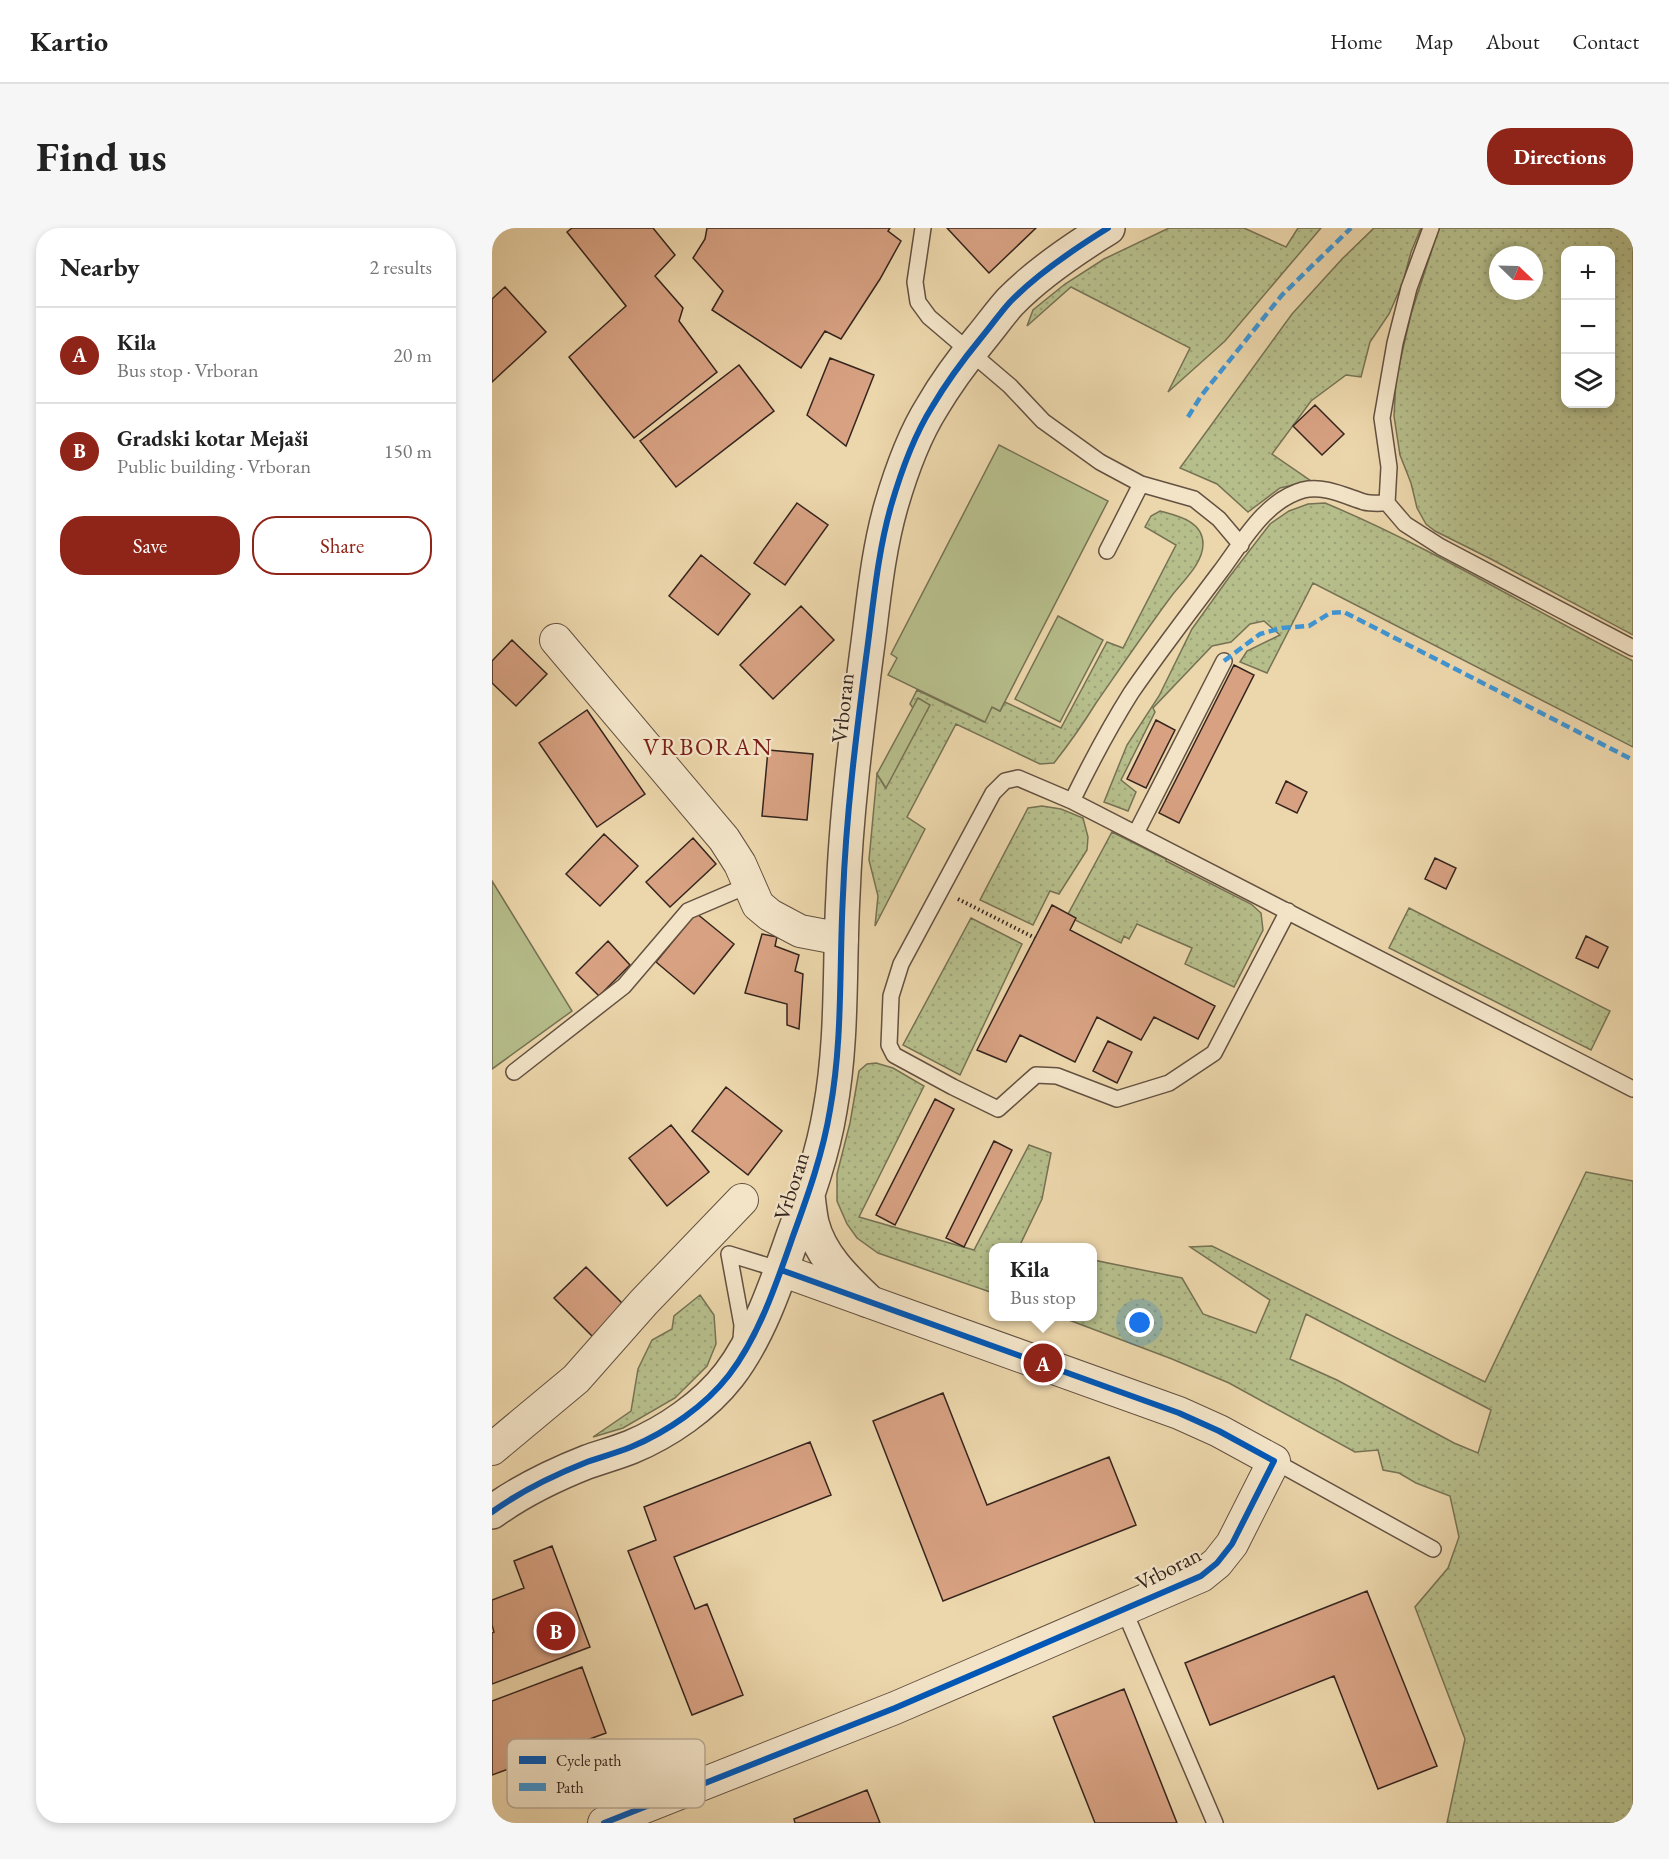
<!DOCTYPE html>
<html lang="en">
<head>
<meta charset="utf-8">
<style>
  :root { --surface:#fff; --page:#f6f6f6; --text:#222; --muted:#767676; --line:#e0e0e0; --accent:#8f2418 }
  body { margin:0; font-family:"EB Garamond",serif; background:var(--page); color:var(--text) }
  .controls { position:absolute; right:18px; top:18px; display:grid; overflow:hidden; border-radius:12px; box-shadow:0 3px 9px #0003 }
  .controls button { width:54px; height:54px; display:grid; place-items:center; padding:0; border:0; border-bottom:2px solid var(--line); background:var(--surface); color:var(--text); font:30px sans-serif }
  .compass { position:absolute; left:997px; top:18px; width:54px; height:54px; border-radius:50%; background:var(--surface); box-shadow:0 3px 9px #0003; rotate:113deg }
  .you { position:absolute; left:648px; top:1095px; width:21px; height:21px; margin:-15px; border:4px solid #fff; border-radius:50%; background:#1a73e8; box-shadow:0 0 0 9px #1a73e833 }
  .badge { display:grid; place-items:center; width:39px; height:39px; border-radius:50%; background:var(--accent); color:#fff; font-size:20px; font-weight:700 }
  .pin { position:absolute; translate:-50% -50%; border:3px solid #fff; box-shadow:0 2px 6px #0006 }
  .popup { position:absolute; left:497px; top:1015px; width:108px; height:78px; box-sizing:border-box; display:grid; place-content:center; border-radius:12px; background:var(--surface); filter:drop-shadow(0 2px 4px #0005); font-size:20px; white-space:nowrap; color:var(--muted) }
  .popup b { font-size:22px; color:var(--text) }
  .popup::after { content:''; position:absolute; left:50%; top:100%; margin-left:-12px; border:12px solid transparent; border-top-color:var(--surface) }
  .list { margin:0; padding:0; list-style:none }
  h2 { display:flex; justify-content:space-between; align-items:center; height:78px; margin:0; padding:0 24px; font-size:26px }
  h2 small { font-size:20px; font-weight:400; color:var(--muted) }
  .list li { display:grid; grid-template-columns:39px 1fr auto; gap:18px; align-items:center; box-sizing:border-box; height:96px; padding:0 24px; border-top:2px solid var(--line) }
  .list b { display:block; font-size:22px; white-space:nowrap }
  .list p { margin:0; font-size:20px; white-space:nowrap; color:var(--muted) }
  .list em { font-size:20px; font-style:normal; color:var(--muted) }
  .actions { display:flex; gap:12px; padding:18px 24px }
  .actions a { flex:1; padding:14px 0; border:2px solid var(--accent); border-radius:24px; text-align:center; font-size:21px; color:var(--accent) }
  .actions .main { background:var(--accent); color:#fff }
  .icon { flex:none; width:33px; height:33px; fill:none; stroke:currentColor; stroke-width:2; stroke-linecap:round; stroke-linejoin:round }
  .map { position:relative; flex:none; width:1141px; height:1595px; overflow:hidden; border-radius:24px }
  header { display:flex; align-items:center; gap:36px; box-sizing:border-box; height:84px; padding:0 30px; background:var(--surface); border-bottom:2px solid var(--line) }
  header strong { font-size:28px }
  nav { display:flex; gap:33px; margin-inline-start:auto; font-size:21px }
  .intro { display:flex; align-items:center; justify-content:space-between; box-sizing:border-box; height:144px; padding:0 36px }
  h1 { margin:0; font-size:42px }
  .button { padding:15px 27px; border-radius:24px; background:var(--accent); color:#fff; font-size:21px; font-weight:700 }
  main { display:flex; gap:36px; padding:0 36px }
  aside { flex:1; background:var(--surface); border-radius:24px; box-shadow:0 3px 9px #0003 }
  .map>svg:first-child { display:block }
  .grass { fill:url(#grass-dots); stroke:#767254; stroke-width:1.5; fill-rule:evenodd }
  .pitch { fill:#b6be8b; stroke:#767254; stroke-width:1.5 }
  .building { fill:#d7a182; stroke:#35251e; stroke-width:1.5 }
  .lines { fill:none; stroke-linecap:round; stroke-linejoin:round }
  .service-casing { stroke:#635141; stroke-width:18 }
  .minor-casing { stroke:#635141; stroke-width:34 }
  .tertiary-casing { stroke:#635141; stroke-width:36 }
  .path { stroke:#35251e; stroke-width:4; stroke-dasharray:1.5 3; stroke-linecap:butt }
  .service { stroke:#f3e4c8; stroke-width:15 }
  .minor { stroke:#f3e4c8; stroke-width:32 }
  .tertiary { stroke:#f3e4c8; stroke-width:33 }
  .quiet { stroke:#3e95d5; stroke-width:4.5; stroke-dasharray:9 4.5; stroke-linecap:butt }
  .cycleway-casing { stroke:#f3e4c8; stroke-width:10 }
  .cycleway { stroke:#0057b8; stroke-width:6 }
  .labels { text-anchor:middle; stroke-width:4.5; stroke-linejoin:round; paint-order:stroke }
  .street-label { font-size:22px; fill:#35251e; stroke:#f3e4c8 }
  .neighbourhood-label { font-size:24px; letter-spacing:1.5px; fill:#7a1f14; stroke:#f3e4c8 }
  .key { fill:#f3e4c8; stroke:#baab95; stroke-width:1.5 }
  .key-label { font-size:16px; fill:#35251e }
</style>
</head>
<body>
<header>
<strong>Kartio</strong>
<nav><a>Home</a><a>Map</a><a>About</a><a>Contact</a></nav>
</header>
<div class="intro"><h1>Find us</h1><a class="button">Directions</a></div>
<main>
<aside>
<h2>Nearby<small>2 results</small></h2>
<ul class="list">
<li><span class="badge">A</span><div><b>Kila</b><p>Bus stop · Vrboran</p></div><em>20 m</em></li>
<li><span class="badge">B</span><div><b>Gradski kotar Mejaši</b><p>Public building · Vrboran</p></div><em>150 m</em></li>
</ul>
<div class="actions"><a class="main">Save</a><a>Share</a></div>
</aside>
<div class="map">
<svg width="1141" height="1595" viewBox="0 0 1141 1595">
  <defs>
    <pattern id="grass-dots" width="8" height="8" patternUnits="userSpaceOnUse" patternTransform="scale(1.5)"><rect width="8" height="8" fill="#b6be8b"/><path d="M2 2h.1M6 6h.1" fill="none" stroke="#9da378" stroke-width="1.8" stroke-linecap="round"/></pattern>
  </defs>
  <rect width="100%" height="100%" fill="#ecd6ab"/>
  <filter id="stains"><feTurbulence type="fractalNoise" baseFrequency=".00333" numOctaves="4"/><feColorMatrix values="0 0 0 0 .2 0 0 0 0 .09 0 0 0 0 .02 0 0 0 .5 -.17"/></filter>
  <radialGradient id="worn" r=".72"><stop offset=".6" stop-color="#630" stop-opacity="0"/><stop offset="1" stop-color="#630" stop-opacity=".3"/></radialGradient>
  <!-- grass -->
  <path class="grass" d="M677,0H752L794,19L806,0H829L733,113L676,164L698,120L579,59L535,98L541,82L573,56L612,31Z
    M882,0H929L919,24L911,54L897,86L878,114L869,149L854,147L819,173L780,226L819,253L788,260L756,284L725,256L688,240L800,86L850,31Z
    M947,0H1141V407L997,330L943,303L934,296L925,280L919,255L908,227L902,188L904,151L919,86ZM1074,22H1118V176H1074ZM1006,27H1042V63H1006Z
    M833,275C939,319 1038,381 1141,433V519L821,355L775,445L748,434L755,423L788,407L772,393L758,396L739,414L720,418L661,480L663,484L629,552L644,564L636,583L612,574L635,517L667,468L700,401L738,348L778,296L797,283L816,276Z
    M668,283C686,288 711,293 711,316C711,335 692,352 681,366C654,402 629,439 604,475C591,496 577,516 562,535L548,536L464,496L415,589L433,601L383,698L386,668L377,632L385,546L393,559L426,470L421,480L418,476L425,462L492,494L500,479L508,483L513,474L569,500L615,414L631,420L684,317L653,299L659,288Z
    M550,578L569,581L591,590L596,609L595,622L567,666L558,663L541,697L488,672L536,580Z
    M620,604L674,631V633L759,676L769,685L771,702L742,759L693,736L700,720L645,696L637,711L632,708L629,715L575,688Z
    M917,680L1118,783L1099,822L897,720Z
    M479,690L530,716L468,847L411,817Z
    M384,835L401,840L432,858L367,989L482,1022L537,917L559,925L550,971L528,1017L540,1019L502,1020L501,1065L386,1025L365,1010L355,996L345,973V946L358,895L367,843L375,836Z
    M1094,944L1141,953V1595H955L973,1511L923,1379L956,1340L967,1309L958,1268L924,1255L907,1245L891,1242L886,1222L863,1224L737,1155L680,1131L569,1089L600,1088L601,1032L690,1050L711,1086L764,1105L778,1072L698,1019L720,1018L993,1154ZM814,1086L999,1182L986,1225L962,1215L845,1152L798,1131Z
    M208,1067L222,1087L224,1116L215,1138L183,1170L131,1200L101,1209L139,1183L146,1141L160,1112L180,1101L182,1088Z"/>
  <!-- pitch -->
  <path class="pitch" d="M507,217L616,273L508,483L500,479L493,494L396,447L405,430L399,426Z
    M566,388L611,412L568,494L523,471Z
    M426,470L438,477L394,560L385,546Z
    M0,653L80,783L0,841Z"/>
  <!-- building -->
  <path class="building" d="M80,0H161L183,27L163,48L191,80L187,93L225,144L142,210L77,129L134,78L75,4Z
    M215,0H398L396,3L409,13L388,51L349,111L333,103L309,140L220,82L231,63L201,30L213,11Z
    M455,0H544L497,45Z
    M13,59L54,104L0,154V71Z
    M338,130L382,147L354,218L315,187Z
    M247,137L282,183L184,259L148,213Z
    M823,177L852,206L830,227L801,198Z
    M305,275L336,297L293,357L262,335Z
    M209,327L258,366L226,407L177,368Z
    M309,378L342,412L281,471L248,437Z
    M20,412L55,446L24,478L0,455V433Z
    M742,437L762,447L687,595L667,585Z
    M95,482L153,566L105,599L47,515Z
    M664,492L683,502L654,560L635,551Z
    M276,522L321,526L315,592L270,588Z
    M794,553L815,564L805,585L784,575Z
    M112,606L146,638L108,678L74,646Z
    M201,610L224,636L178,679L154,654Z
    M943,630L964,640L954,661L933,651Z
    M560,677L584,690L578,702L723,778L706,811L662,789L649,812L605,789L583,834L528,807L514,834L485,822Z
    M204,685L242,716L202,766L164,734Z
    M270,706L285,709L283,718L307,727L303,743L311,746L307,801L295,797V776L253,765Z
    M1094,708L1116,719L1106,740L1084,730Z
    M116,713L138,737L107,768L84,745Z
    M616,813L640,824L625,855L601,843Z
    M234,859L290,903L256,947L200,903Z
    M443,871L462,881L403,997L384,987Z
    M179,897L217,944L175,978L137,930Z
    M502,913L520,922L472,1019L454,1010Z
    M94,1039L133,1078L101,1109L62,1070Z
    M451,1165L495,1277L617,1229L644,1297L451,1373L381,1193Z
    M318,1214L339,1267L182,1329L203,1381L215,1376L251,1467L200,1487L136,1323L164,1312L152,1279Z
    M60,1318L98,1419L0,1456V1405L2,1404L0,1397V1372L32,1360L22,1333Z
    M875,1363L945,1538L886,1561L842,1448L718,1497L693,1435Z
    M90,1439L114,1505L0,1547V1473Z
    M632,1461L685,1595H603L561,1489Z
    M375,1562L388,1595H303L302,1591Z"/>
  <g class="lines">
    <defs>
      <path id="service" d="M431,0L423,54L426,74L437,89L518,158L551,193L608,234L649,256L702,271L727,291L749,317
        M895,275L897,239L890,190L903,115L917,60L939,0
        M615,323L649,256
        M580,573C598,536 617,500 639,465C667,424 698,384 728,344C750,315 772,273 811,262C832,257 853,268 872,274C880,276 888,275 895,275L913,296L949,319L1141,420
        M644,605L732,433
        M796,683L722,825L677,855L625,871L565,848L544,847L506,881L461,859L402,827L397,817L399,768L409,736L501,565L513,553L526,550L580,573L1141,861
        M22,844L132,758L196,683L257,657
        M249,1112L250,1097L237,1026L289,1042
        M782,1233L941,1321
        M632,1382L723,1595"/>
      <path id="minor" d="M64,412L232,611L248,636L266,677L278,687L308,703L350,711
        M0,1221L84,1151L152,1074L250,972
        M112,1595L403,1480L709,1348L725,1335L740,1316L782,1233L727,1203L687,1185L289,1042"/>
      <path id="tertiary" d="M316,967C317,976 318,986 320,995C328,1027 352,1050 375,1072
        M0,1284C29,1263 62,1247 95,1234C109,1229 124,1225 139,1219C175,1204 213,1178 237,1147C267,1108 285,1054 301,1008C316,967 331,925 338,882C351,811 347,739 351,667C354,588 364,509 374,430C381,380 385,327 399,278C408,247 423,206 440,179C454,155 471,132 489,110C499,98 508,85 518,74C546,45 582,21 616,0"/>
    </defs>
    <!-- service casing -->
    <use href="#service" class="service-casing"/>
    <!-- minor casing -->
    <use href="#minor" class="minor-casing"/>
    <!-- tertiary casing -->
    <use href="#tertiary" class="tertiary-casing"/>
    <!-- path -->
    <path class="path" d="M466,671L543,710"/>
    <!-- service -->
    <use href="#service" class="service"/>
    <!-- minor -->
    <use href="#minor" class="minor"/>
    <!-- tertiary -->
    <use href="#tertiary" class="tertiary"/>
    <!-- quiet -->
    <path class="quiet" d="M696,189L709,168L790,67L859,0
      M732,433L768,406L790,400L817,398L838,385L852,384L1141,532"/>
    <defs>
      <path id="cycleway" d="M0,1284C29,1263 62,1247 95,1234C109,1229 124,1225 139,1219C175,1204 213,1178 237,1147C267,1108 285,1054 301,1008C316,967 331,925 338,882C351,811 347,739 351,667C354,588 364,509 374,430C381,380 385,327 399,278C408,247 423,206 440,179C454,155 471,132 489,110C499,98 508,85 518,74C546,45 582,21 616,0
        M112,1595L403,1480L709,1348L725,1335L740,1316L782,1233L727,1203L687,1185L289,1042"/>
    </defs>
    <!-- cycleway casing -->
    <use href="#cycleway" class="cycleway-casing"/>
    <!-- cycleway -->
    <use href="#cycleway" class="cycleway"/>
  </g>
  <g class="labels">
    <!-- street labels -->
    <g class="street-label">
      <text transform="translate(350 480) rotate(-84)" y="8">Vrboran</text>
      <text transform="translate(299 958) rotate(-72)" y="8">Vrboran</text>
      <text transform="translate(676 1340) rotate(-27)" y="8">Vrboran</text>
    </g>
    <!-- neighbourhood labels -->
    <g class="neighbourhood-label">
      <text x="216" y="527">VRBORAN</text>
    </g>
  </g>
  <!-- legend -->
  <rect x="15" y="1511" width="198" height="69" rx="9" class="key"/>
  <rect x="27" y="1528" width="27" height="8" fill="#0057b8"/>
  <rect x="27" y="1555" width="27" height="8" fill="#3e95d5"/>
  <g class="key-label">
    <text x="64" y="1538">Cycle path</text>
    <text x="64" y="1565">Path</text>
  </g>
  <rect width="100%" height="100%" filter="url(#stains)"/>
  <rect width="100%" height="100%" fill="url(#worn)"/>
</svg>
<div class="controls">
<button>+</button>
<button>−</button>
<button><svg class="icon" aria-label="layers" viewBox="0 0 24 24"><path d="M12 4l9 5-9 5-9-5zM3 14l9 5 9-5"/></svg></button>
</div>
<svg class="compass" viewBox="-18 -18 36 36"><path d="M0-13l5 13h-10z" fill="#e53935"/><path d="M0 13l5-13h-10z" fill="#767676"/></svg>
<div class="you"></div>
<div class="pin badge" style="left:551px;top:1135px">A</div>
<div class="popup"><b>Kila</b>Bus stop</div>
<div class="pin badge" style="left:64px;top:1403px">B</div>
</div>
</main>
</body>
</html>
